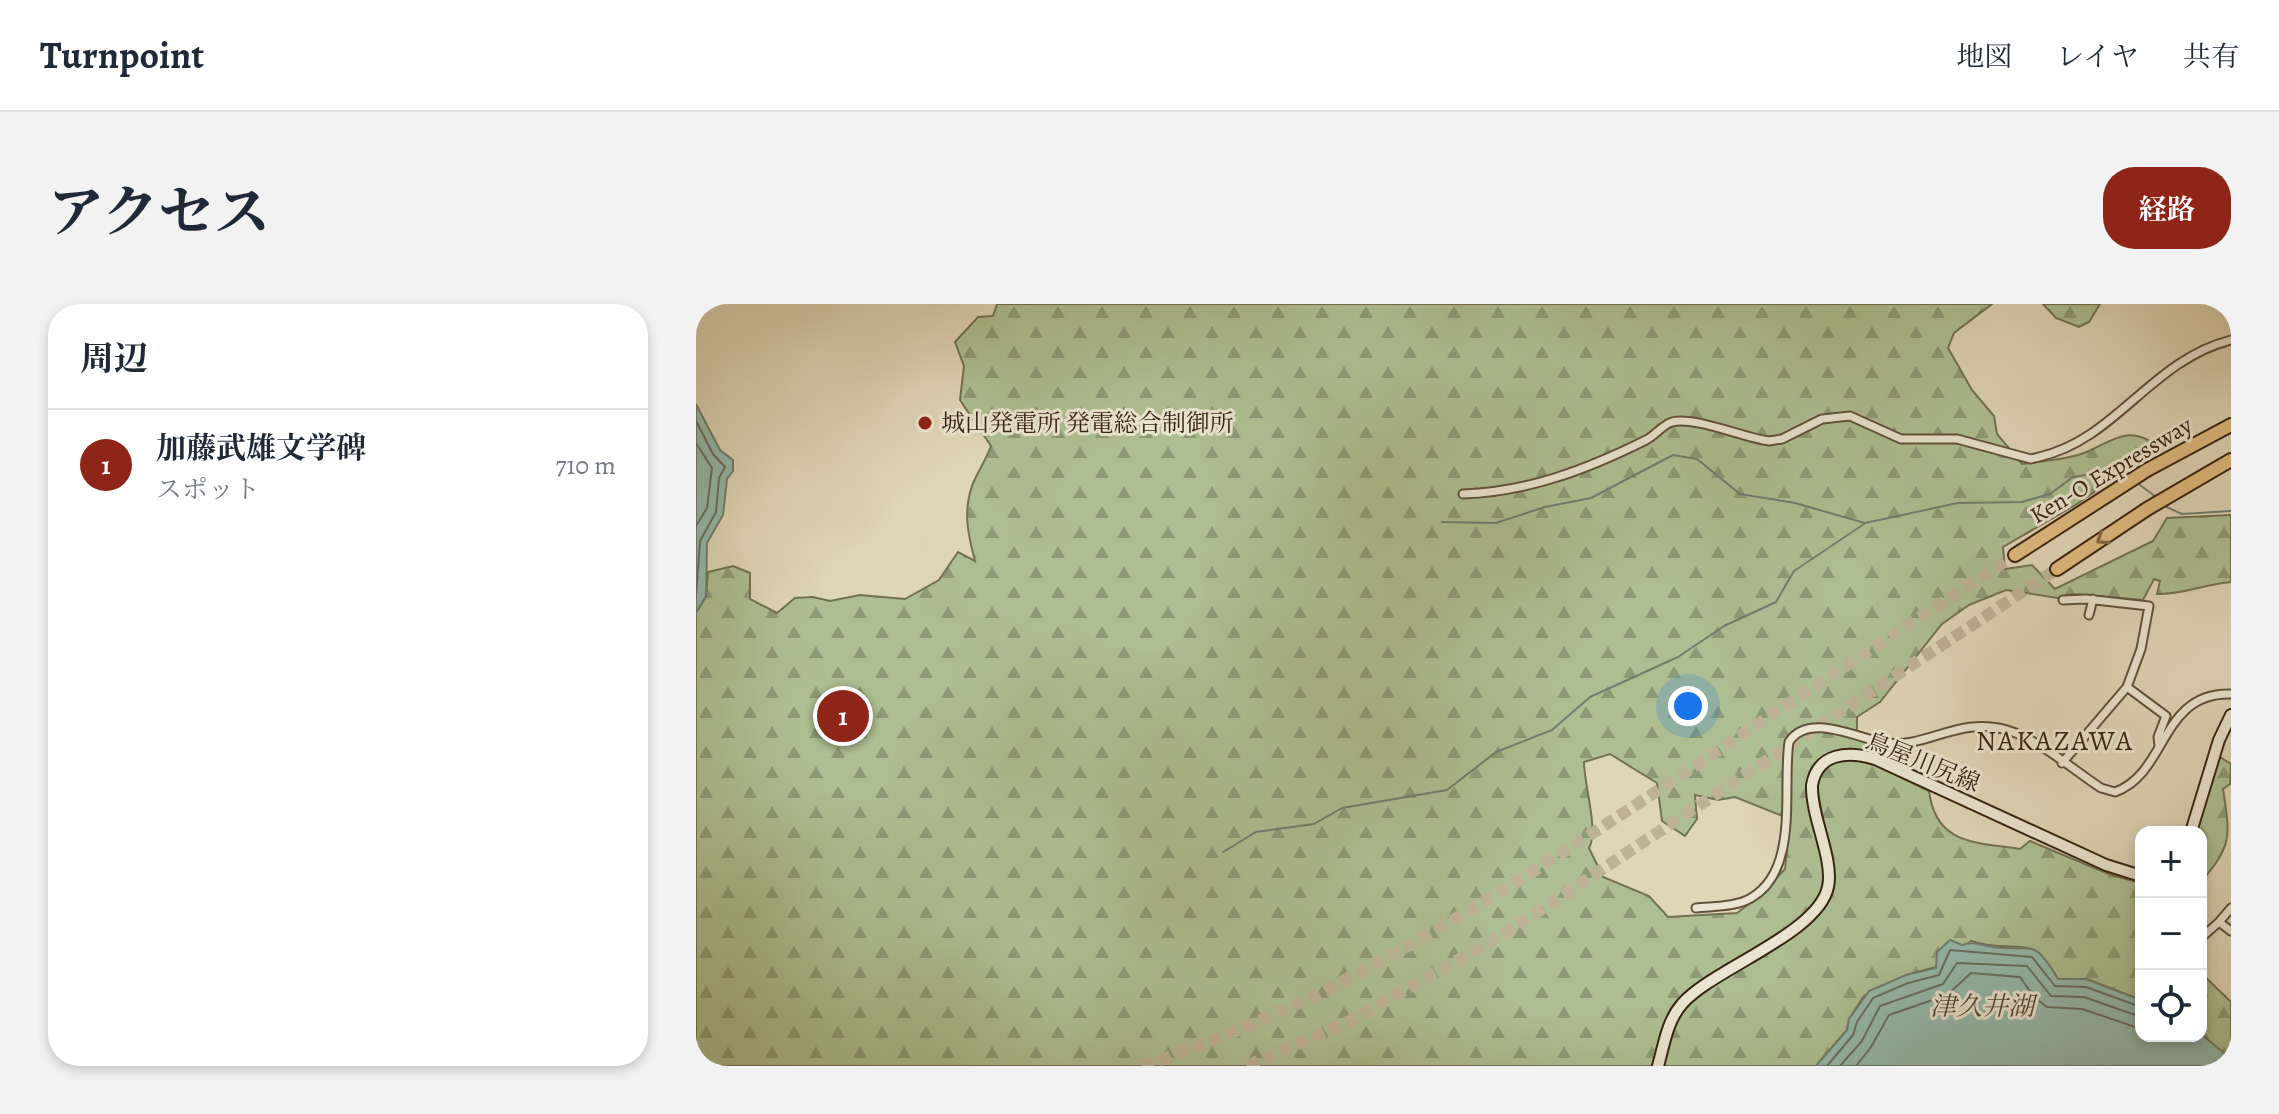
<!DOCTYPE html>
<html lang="ja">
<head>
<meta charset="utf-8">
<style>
  :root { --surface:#fff; --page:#f2f2f3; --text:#1f2937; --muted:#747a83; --line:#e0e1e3; --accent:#8f2418 }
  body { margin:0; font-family:Alegreya,"Noto Serif JP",serif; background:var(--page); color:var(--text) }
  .controls { position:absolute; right:24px; bottom:24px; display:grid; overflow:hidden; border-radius:16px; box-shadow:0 4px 12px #0003 }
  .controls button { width:72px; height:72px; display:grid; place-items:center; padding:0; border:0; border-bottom:2px solid var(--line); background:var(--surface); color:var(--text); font:40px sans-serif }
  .you { position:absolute; left:992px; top:402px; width:28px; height:28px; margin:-20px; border:6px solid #fff; border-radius:50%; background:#1a73e8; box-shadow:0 0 0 12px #1a73e833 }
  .badge { display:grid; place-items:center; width:52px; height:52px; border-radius:50%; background:var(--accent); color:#fff; font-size:26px; font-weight:700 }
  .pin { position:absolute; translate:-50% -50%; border:4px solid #fff; box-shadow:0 2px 8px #0006 }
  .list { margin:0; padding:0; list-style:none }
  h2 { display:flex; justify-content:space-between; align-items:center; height:104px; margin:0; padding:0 32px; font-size:34px }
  h2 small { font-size:26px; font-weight:400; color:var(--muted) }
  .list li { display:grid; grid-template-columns:52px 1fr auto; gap:24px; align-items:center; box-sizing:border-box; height:112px; padding:0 32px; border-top:2px solid var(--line) }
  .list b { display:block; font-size:30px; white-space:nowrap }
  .list p { margin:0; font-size:26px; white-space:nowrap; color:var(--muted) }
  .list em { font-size:26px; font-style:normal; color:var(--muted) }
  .icon { flex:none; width:44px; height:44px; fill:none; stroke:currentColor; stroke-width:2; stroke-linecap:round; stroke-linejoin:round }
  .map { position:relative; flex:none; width:1535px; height:762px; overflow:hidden; border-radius:32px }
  header { display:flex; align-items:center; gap:48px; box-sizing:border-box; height:112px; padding:0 40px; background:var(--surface); border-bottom:2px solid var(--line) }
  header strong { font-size:38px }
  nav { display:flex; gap:44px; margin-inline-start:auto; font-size:28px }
  .intro { display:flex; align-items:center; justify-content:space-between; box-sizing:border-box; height:192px; padding:0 48px }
  h1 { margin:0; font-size:56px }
  .button { padding:20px 36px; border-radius:32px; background:var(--accent); color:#fff; font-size:28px; font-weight:700 }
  main { display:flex; gap:48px; padding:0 48px }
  aside { flex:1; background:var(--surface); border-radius:32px; box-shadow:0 4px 12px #0003 }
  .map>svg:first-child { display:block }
  .forest { fill:url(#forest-firs); stroke:#737252; stroke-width:2; fill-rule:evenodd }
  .water { fill:#94b9ab; stroke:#707e6e; stroke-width:2 }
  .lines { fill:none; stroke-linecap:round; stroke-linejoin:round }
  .shore { stroke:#666f5f; stroke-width:2 }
  .stream { stroke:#707e6e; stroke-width:2 }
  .highway-tunnel { stroke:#beb296; stroke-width:12; stroke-dasharray:12 6; stroke-linecap:butt }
  .street-casing { stroke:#62513c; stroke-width:11 }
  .secondary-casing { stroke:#392513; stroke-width:14 }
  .highway-casing { stroke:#392513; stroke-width:16 }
  .street { stroke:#eae4d0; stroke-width:7 }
  .secondary { stroke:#eae4d0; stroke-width:10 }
  .highway { stroke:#e0ba7c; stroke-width:12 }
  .oneway { stroke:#846842 }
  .poi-dot { fill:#8f2418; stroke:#eae4d0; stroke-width:3 }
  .labels { text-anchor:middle; stroke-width:6; stroke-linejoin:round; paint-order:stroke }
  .poi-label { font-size:24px; fill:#392513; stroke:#eae4d0; text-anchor:start }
  .street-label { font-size:24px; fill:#392513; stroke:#eae4d0 }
  .water-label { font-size:26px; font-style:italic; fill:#504a39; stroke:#eae4d0 }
  .quarter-label { font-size:28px; letter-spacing:2px; fill:#392513; stroke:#eae4d0 }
</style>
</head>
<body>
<header>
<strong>Turnpoint</strong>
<nav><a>地図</a><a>レイヤ</a><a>共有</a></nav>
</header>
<div class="intro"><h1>アクセス</h1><a class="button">経路</a></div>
<main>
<aside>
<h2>周辺<small></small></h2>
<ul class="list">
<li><span class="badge">1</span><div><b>加藤武雄文学碑</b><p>スポット</p></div><em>710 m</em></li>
</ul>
</aside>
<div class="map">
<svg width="1535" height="762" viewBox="0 0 1535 762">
  <defs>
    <pattern id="forest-firs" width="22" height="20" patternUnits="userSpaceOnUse" patternTransform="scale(2)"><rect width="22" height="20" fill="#adbe92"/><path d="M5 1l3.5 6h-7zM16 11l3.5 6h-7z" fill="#8e9a76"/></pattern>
  </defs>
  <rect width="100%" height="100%" fill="#dfd5b7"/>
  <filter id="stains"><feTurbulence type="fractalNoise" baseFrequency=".0025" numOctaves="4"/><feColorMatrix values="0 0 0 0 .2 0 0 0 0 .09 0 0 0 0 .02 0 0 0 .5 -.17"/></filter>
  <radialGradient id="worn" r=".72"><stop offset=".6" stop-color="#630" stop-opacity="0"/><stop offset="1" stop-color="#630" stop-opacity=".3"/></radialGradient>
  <!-- forest -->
  <path class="forest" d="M301,0H1296L1258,29L1252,44L1276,86L1298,112L1301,130L1326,160C1345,157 1370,156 1388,149C1417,137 1433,119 1463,143L1381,200L1307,243L1309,265L1336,261L1359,285L1457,237L1471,214L1535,211V278C1509,280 1486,291 1461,290L1464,277L1458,275L1447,296L1377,290L1362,294L1310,286L1273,301L1246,320L1184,398L1161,413V427L1173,441L1206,448L1200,471L1233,487C1240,541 1279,538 1324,545L1334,537L1415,571L1445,579V696L1391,675H1362C1332,625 1321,652 1275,637L1240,663L1210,671L1168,692L1153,715L1151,726L1120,762H0V309L10,292L12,268L37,262L54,269V295L81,309L99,294L117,293L134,297L164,291L209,295L243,276L262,248L279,257C272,231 267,208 276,182C280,171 290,156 295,142L264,96L268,62L259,38L282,13L297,12ZM914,450L961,479L966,517L989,532L1001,515L999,491L1022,496L1039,493L1094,515L1089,565L1066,590L1041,609L972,613L953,592L907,573L893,544C903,527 888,481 888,458Z
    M1347,0H1404L1393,18L1383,23L1360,14Z
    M1524,453L1535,460L1534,480L1527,485C1535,536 1535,542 1505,578V528H1499Z
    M1505,669L1535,698V755L1505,730Z"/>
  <!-- water -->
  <path class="water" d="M0,100L24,146L37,156V167L31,175L27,211L11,239L10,292L0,309Z
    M1254,636L1266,641C1277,637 1284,641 1296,643C1337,649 1336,631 1362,675H1390L1445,696V732L1505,730L1535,755V762H1120L1151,726L1153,715L1173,687L1210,671L1240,664L1241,648Z"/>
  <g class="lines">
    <!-- shore -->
    <path class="shore" d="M0,117L17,150L29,163L23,174L20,208L4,237L0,293
      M0,139L16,164L11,204L0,222
      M1131,762L1157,731L1161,718L1177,694L1212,679L1243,671L1254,646L1336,653L1359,682L1390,683L1445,703
      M1144,762L1166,737L1184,702L1247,680L1261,659L1331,662L1355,692L1388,693L1445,713
      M1160,762L1175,743L1193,711L1251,691L1275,669L1324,673L1338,693L1351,703L1386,705L1445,725"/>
    <!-- stream -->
    <path class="stream" d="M1440,178L1460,193
      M1466,201L1486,210L1535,207
      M746,218L800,219L849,203L895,194L977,151L1001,155L1044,190L1099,199L1169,219L1262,199L1326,198L1354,190L1377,173L1420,166L1431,172
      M527,548L560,528L618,520L646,504L751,486L800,448L856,426L894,393L982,353L1028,322L1080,298L1098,267L1168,220"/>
    <!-- highway-tunnel -->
    <path class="highway-tunnel" d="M446,762C634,700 797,595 961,487C1080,408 1200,329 1319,251
      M551,762L654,717L808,630L1361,265"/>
    <defs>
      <path id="street" d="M767,190C832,188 892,165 950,136C959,132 966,121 976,118C998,112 1048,134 1073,137L1086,135L1126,115L1154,112L1205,135H1261L1335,155L1343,153C1421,135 1454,57 1535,36
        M1393,311L1397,295
        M1431,383L1470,412L1462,433L1463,442
        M1366,459L1431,383L1445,345L1453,302L1390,295L1367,296
        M1000,604C1018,602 1040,603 1055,594C1104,566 1086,484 1093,438C1113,407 1164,436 1191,439C1232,444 1263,412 1311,426C1344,436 1376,465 1405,484L1419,488C1472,469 1464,388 1535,390
        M1535,604L1523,618L1535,627
        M1505,634L1523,618"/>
      <path id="secondary" d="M1495,528L1523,436L1535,411
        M962,762C968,741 971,717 986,700C1016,665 1122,630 1132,583C1138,555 1115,513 1116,481C1122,448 1153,447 1179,455L1410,561L1445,572"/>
      <path id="highway" d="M1319,251L1451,166L1535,121
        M1361,265L1451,205L1535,156"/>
    </defs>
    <!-- street casing -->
    <use href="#street" class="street-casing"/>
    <!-- secondary casing -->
    <use href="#secondary" class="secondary-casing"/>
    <!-- highway casing -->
    <use href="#highway" class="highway-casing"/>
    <!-- street -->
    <use href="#street" class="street"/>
    <!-- secondary -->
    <use href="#secondary" class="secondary"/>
    <!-- highway -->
    <use href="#highway" class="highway"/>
  </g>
  <!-- one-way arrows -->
  <defs><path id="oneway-chevron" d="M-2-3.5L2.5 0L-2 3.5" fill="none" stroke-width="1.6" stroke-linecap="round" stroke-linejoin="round" transform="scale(2)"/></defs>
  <use class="oneway" href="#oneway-chevron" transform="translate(1406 235) rotate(146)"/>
  <!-- markers -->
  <circle class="poi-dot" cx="229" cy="119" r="8"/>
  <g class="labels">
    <!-- poi labels -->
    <g class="poi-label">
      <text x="245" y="127">城山発電所 発電総合制御所</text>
    </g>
    <!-- street labels -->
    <g class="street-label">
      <text transform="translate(1415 166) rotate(-31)" y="8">Ken-O Expressway</text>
      <text transform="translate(1227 458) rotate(22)" y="8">鳥屋川尻線</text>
    </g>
    <!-- water labels -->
    <g class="water-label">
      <text x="1286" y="711">津久井湖</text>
    </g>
    <!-- quarter labels -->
    <g class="quarter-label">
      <text x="1359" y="446">NAKAZAWA</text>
    </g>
  </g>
  <rect width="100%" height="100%" filter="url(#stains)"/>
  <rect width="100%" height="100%" fill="url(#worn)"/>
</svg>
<div class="controls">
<button>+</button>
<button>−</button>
<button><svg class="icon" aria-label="locate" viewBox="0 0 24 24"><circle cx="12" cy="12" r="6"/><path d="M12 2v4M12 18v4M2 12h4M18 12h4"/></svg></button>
</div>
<div class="you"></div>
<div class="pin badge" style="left:147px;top:412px">1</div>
</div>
</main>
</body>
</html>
